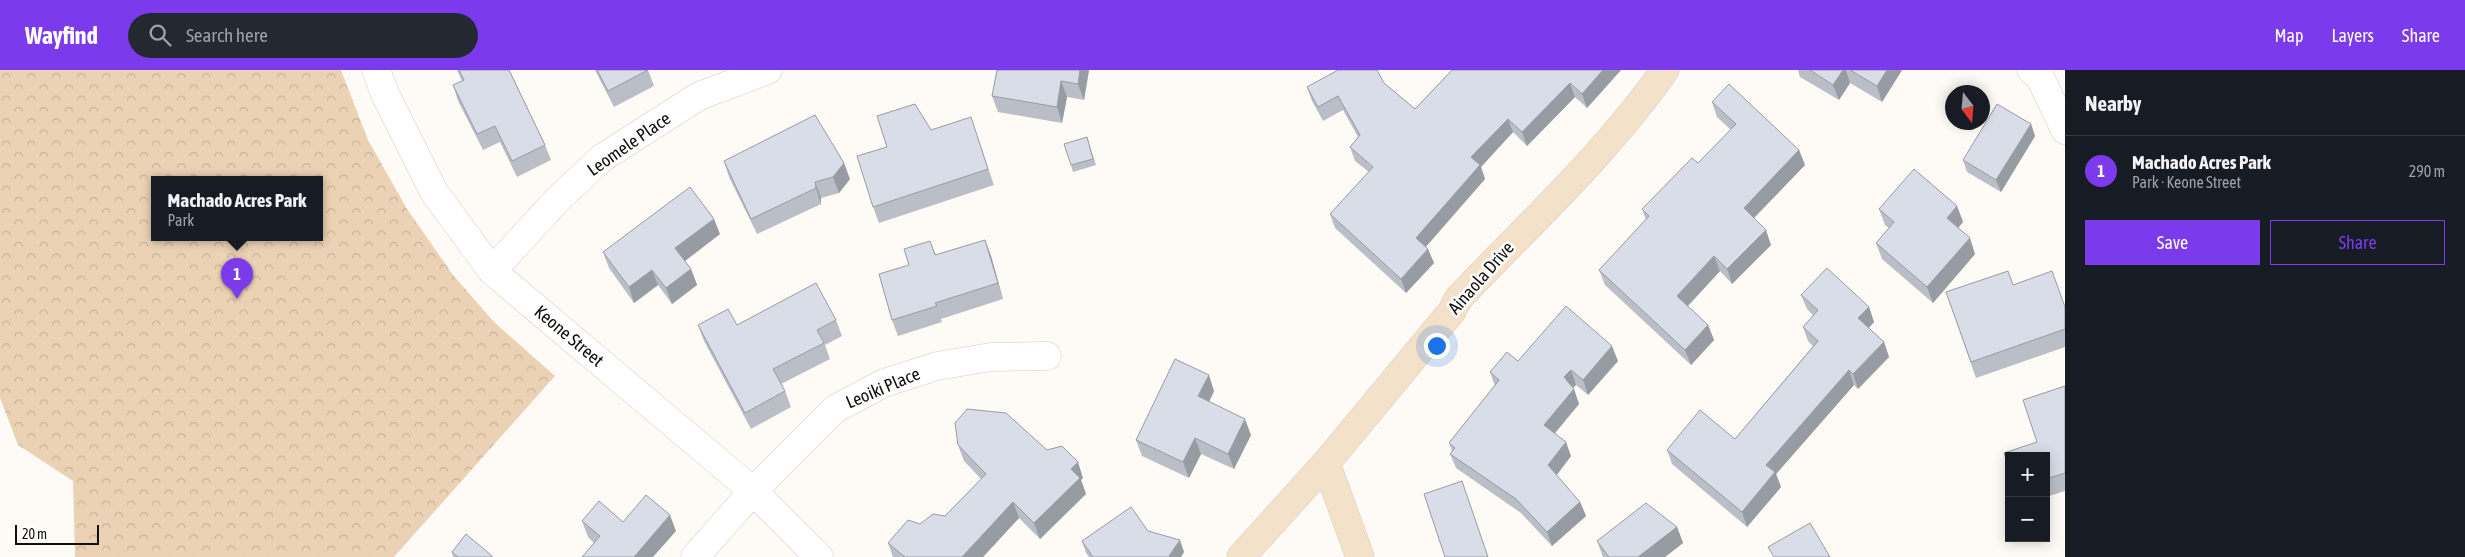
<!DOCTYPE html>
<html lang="en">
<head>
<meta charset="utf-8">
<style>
  :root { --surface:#171b24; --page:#242831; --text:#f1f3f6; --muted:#9ea1a6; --line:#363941; --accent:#7c3aed }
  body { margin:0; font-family:"Asap Condensed",sans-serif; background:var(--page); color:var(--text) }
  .controls { position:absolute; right:15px; bottom:15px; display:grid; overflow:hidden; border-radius:0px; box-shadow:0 2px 12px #0003 }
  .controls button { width:45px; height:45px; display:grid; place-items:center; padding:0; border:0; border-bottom:1px solid var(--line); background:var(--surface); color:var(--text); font:25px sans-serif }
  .compass { position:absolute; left:1945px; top:15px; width:45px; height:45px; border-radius:50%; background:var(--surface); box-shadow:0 2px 12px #0003; rotate:164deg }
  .scale { position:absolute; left:15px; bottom:12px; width:84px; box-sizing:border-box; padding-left:5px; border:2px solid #12100c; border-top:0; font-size:14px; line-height:18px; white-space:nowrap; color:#12100c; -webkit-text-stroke:4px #fff; paint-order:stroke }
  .you { position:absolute; left:1436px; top:275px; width:18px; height:18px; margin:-12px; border:4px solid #fff; border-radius:50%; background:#1a73e8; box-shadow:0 0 0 8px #1a73e833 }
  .badge { display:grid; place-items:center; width:32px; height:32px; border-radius:50%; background:var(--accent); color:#fff; font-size:16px; font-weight:700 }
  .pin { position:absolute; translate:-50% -41px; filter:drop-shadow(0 1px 2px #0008) }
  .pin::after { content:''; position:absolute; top:26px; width:18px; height:15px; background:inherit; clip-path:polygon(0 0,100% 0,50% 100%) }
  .popup { position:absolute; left:151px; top:106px; width:172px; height:65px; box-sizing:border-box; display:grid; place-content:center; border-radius:0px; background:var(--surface); filter:drop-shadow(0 1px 4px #0005); font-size:16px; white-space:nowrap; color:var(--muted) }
  .popup b { font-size:19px; color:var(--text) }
  .popup::after { content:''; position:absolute; left:50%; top:100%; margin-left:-10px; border:10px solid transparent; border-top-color:var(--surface) }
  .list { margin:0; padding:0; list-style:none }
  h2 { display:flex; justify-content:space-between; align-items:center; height:65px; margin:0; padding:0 20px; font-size:21px }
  h2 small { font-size:16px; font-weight:400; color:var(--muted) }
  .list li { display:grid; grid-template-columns:32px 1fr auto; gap:15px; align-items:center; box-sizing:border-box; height:70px; padding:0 20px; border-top:1px solid var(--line) }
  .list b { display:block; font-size:19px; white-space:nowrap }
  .list p { margin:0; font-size:16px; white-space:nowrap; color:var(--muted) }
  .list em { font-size:16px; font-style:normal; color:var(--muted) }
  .actions { display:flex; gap:10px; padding:15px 20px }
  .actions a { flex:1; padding:11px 0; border:1px solid var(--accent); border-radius:0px; text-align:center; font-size:18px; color:var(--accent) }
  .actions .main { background:var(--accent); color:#fff }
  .icon { flex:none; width:28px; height:28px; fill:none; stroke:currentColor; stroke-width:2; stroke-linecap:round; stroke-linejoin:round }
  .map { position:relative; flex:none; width:2065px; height:487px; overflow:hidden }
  header { display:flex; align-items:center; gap:30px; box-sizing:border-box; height:70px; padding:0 25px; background:var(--accent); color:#fff }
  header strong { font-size:24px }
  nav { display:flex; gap:28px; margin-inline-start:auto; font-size:18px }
  .search { width:350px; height:45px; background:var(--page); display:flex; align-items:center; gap:12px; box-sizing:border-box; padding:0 18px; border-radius:28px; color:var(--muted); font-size:19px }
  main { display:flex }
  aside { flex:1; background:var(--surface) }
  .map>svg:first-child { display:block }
  .park { fill:url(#park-crowns); fill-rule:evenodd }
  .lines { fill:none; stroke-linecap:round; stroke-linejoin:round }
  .street-casing { stroke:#d4ccc2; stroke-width:29 }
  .secondary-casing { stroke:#d4ccc2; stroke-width:29 }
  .street { stroke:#fff; stroke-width:28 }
  .secondary { stroke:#f3e1c9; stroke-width:28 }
  .wall { fill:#babec7 }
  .shaded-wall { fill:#979ba2 }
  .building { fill:#d8dde7; stroke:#979ba2 }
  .labels { text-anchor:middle; stroke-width:5; stroke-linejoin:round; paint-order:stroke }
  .street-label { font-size:18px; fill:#12100c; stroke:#fff }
</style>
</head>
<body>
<header>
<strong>Wayfind</strong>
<div class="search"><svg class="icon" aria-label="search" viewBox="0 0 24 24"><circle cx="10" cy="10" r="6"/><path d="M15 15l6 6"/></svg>Search here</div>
<nav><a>Map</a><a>Layers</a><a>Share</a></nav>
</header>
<main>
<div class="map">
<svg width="2065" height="487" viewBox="0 0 2065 487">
  <defs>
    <pattern id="park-crowns" width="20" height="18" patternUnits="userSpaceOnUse" patternTransform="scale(1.25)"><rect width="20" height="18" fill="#ebd2b4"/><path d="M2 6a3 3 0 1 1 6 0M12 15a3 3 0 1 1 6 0" fill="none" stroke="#c8b39a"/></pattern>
  </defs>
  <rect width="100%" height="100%" fill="#fefbf7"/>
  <!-- park -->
  <path class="park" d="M0,0H341L368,70L407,139L453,205L494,252L555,306L394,487H75L73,411L18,375L0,328ZM154,110H320V168H154Z"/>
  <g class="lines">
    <defs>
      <path id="street" d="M376,0L385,24L434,122L492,201L753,421L819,487
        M2031,0L2040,7L2065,60
        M492,201L558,129L602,88L699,26L768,0
        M695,487L753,421L835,339L884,313L937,296L991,287L1047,286"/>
      <path id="secondary" d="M1326,393L1360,487
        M1241,487L1326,393L1452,241L1458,229C1528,155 1606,84 1665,0"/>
    </defs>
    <!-- street casing -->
    <use href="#street" class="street-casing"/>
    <!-- secondary casing -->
    <use href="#secondary" class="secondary-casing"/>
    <!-- street -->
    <use href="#street" class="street"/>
    <!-- secondary -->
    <use href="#secondary" class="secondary"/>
  </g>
  <!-- wall -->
  <path class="wall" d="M457,0H509L545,75L551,90L517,107L500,72L483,80L458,31L453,15L462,11Z
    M595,0H648L654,16L614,37Z
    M997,0H1089L1084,30L1067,27L1062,53L998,42L992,26Z
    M1452,0H1621L1587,38L1575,27L1527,76L1513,62L1481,97L1485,109L1426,177L1434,193L1406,223L1335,158L1330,144L1369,102L1355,91L1350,77L1358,67L1343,40L1323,51L1312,31L1307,17L1384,13L1415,39Z
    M1798,0H1902L1882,32L1850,13L1839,30L1800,7Z
    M1712,32L1799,80L1805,95L1754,148L1771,175L1732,214L1720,201L1688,236L1708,255L1714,270L1691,295L1605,215L1599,200L1646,150L1642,139L1698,93L1731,60L1717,47Z
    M2031,54L2035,66L2001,122L1967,102L1963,90Z
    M931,60L976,63L994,115L879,153L873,137Z
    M1087,67L1096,95L1073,102L1071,95Z
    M724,91L850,109L839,123L821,128V134L757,164L729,107Z
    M1957,136L1963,152L1958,158L1975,184L1933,233L1882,189L1876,173L1889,158L1885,155L1879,139Z
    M720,164L685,191L691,199L697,215L672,234L658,215L634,233L609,198L603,182Z
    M985,170L991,186L1003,229L941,249L942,252L898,266L892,250L909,195L930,171L936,185Z
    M2013,215L2065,237V277L1976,308L1946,222Z
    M1801,225L1869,237L1874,252L1869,258L1884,272L1889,287L1858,319L1854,315L1776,404L1781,417L1747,457L1672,394L1667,380L1735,369L1813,276L1808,271L1803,257L1813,245L1807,239Z
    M836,250L842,266L825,275L830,289L781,314L785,321L791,337L751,359L704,271L698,255H737Z
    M1518,291H1618L1588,325L1576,315L1573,318L1579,334L1555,363L1571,386L1556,405L1580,432L1586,446L1552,476L1521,443L1456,398L1450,384L1452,381L1449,373L1495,316L1490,302Z
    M2065,316V421L2046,427V386L2037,372Z
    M1214,321L1209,332L1251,365L1234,399L1201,384L1189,408L1142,386L1136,370Z
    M958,375L1047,380L1083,408L1081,410L1086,424L1040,469L1019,448L983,487H893L888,473L920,454L945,446L981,409L964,391Z
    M582,451L623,452L676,461L594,473L588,467Z
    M1677,457L1683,473L1665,487H1603L1597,471Z
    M1148,461L1184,482L1181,487H1089L1086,483L1082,471Z
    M452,482L492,486L493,487H453Z"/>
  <!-- shaded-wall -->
  <path class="shaded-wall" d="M1080,0H1089L1084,30L1078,14Z
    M1603,0H1621L1587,38L1582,24Z
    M1843,0H1846L1850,13L1839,30L1833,15Z
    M1887,0H1902L1882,32L1877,16Z
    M1061,11L1067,27L1062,53L1057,37Z
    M1570,13L1575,27L1527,76L1522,62Z
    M1508,49L1513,62L1481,97L1485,109L1421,182L1416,168L1471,87Z
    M2031,54L2035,66L2001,122L1996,110Z
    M1799,80L1805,95L1749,153L1744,138Z
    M844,93L850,109L839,123L833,107Z
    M815,112L821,128V134L816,118Z
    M1957,136L1963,152L1953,164L1947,148Z
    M714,149L720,164L681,194L675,178Z
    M1766,160L1771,175L1732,214L1727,199Z
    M1970,168L1975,184L1933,233L1927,217Z
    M985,170L991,186L1003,229L998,213Z
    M1428,179L1434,193L1406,223L1401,209Z
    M1714,186L1720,201L1683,241L1677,226Z
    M691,199L697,215L672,234L666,218Z
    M652,200L658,215L634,233L629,217Z
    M1869,237L1874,252L1864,263L1858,248Z
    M1708,255L1714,270L1691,295L1685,280Z
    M1884,272L1889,287L1858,319L1853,304Z
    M1612,276L1618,291L1588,325L1583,310Z
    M1571,300L1576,315L1569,321L1564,307Z
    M1849,300L1854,315L1776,404L1781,417L1747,457L1742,442L1766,395Z
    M1209,305L1214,321L1204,342L1198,326Z
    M1574,319L1579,334L1550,369L1544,355Z
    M1245,349L1251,365L1234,399L1228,384Z
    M1195,368L1201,384L1189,408L1183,392Z
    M1566,372L1571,386L1553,410L1548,395Z
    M1078,392L1083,408L1081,410L1086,424L1040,469L1034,453L1071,399Z
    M1013,432L1019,448L983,487H962Z
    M1580,432L1586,446L1552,476L1547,462Z
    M670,445L676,461L653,487H634Z
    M1677,457L1683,473L1665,487H1638Z
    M1180,470L1184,482L1181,487H1170L1169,486Z"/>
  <!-- building -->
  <path class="building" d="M459,0H509L545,75L512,91L495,56L477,64L453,15L464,10Z
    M597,0H648L608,21Z
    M997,0H1080L1078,14L1061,11L1057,37L992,26Z
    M1338,0H1377L1384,13L1415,39L1452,0H1603L1582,24L1570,13L1522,62L1508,49L1471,87L1480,95L1416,168L1428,179L1401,209L1330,144L1373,97L1350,77L1360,65L1338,26L1318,37L1307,17Z
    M1810,0H1843L1833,15Z
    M1850,0H1887L1877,16Z
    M1729,14L1799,80L1744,138L1766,160L1727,199L1714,186L1677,226L1708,255L1685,280L1599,200L1649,146L1642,139L1692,88L1698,93L1736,54L1712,32Z
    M915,34L931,60L971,47L988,99L873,137L857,86L887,77L877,46Z
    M1997,34L2031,54L1996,110L1963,90Z
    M815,45L844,93L833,107L815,112L816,118L751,149L724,91Z
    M1087,67L1093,89L1071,95L1064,74Z
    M1914,99L1957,136L1947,148L1970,168L1927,217L1876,173L1894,152L1879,139Z
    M690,117L714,149L675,178L691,199L666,218L652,200L629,217L603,182Z
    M985,170L998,213L935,233L937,236L892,250L879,204L909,195L904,179L930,171L935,185Z
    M1827,198L1869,237L1858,248L1884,272L1853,304L1849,300L1766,395L1775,402L1742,442L1667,380L1700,340L1735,369L1818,271L1803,257L1818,240L1801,225Z
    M2008,201L2013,215L2052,201L2065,237V259L1971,292L1946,222Z
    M816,213L836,250L817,260L824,273L773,299L785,321L745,343L698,255L728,239L737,255Z
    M1566,236L1612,276L1583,310L1571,300L1564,307L1574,319L1544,355L1566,372L1548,395L1580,432L1547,462L1516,429L1450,384L1455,378L1449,373L1499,310L1490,302L1507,282L1518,291Z
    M1175,289L1209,305L1198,326L1245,349L1228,384L1195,368L1183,392L1136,370Z
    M2065,316V403L2046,409V386H2009V399L2004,383L2037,372L2023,330Z
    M967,339L1006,343L1047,380L1062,376L1078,392L1071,399L1080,408L1034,453L1013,432L962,487H905L888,473L908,450L920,454L933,444L945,446L986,404L958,375L955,353Z
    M1462,411L1488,487H1445L1424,424Z
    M646,425L670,445L634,487H582L600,466L582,451L599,431L623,452Z
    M1646,433L1677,457L1638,487H1609L1597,471Z
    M1131,437L1148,461L1180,470L1169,486L1170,487H1093L1082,471Z
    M1810,453L1830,487H1774L1768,477Z
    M466,464L492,486L491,487H458L452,482Z"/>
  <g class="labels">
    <!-- street labels -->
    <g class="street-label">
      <text transform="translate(629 74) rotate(-35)" y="6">Leomele Place</text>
      <text transform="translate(1481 208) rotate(-49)" y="6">Ainaola Drive</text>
      <text transform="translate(569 266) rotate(40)" y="6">Keone Street</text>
      <text transform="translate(883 318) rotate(-23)" y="6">Leoiki Place</text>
    </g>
  </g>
</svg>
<div class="controls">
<button>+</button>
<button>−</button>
</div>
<svg class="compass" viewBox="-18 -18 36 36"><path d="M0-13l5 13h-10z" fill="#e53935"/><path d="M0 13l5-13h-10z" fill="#9ea1a6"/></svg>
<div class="scale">20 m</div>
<div class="you"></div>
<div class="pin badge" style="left:237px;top:229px">1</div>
<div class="popup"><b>Machado Acres Park</b>Park</div>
</div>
<aside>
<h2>Nearby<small></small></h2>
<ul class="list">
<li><span class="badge">1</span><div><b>Machado Acres Park</b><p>Park · Keone Street</p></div><em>290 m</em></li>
</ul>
<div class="actions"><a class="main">Save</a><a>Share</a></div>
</aside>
</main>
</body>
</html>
